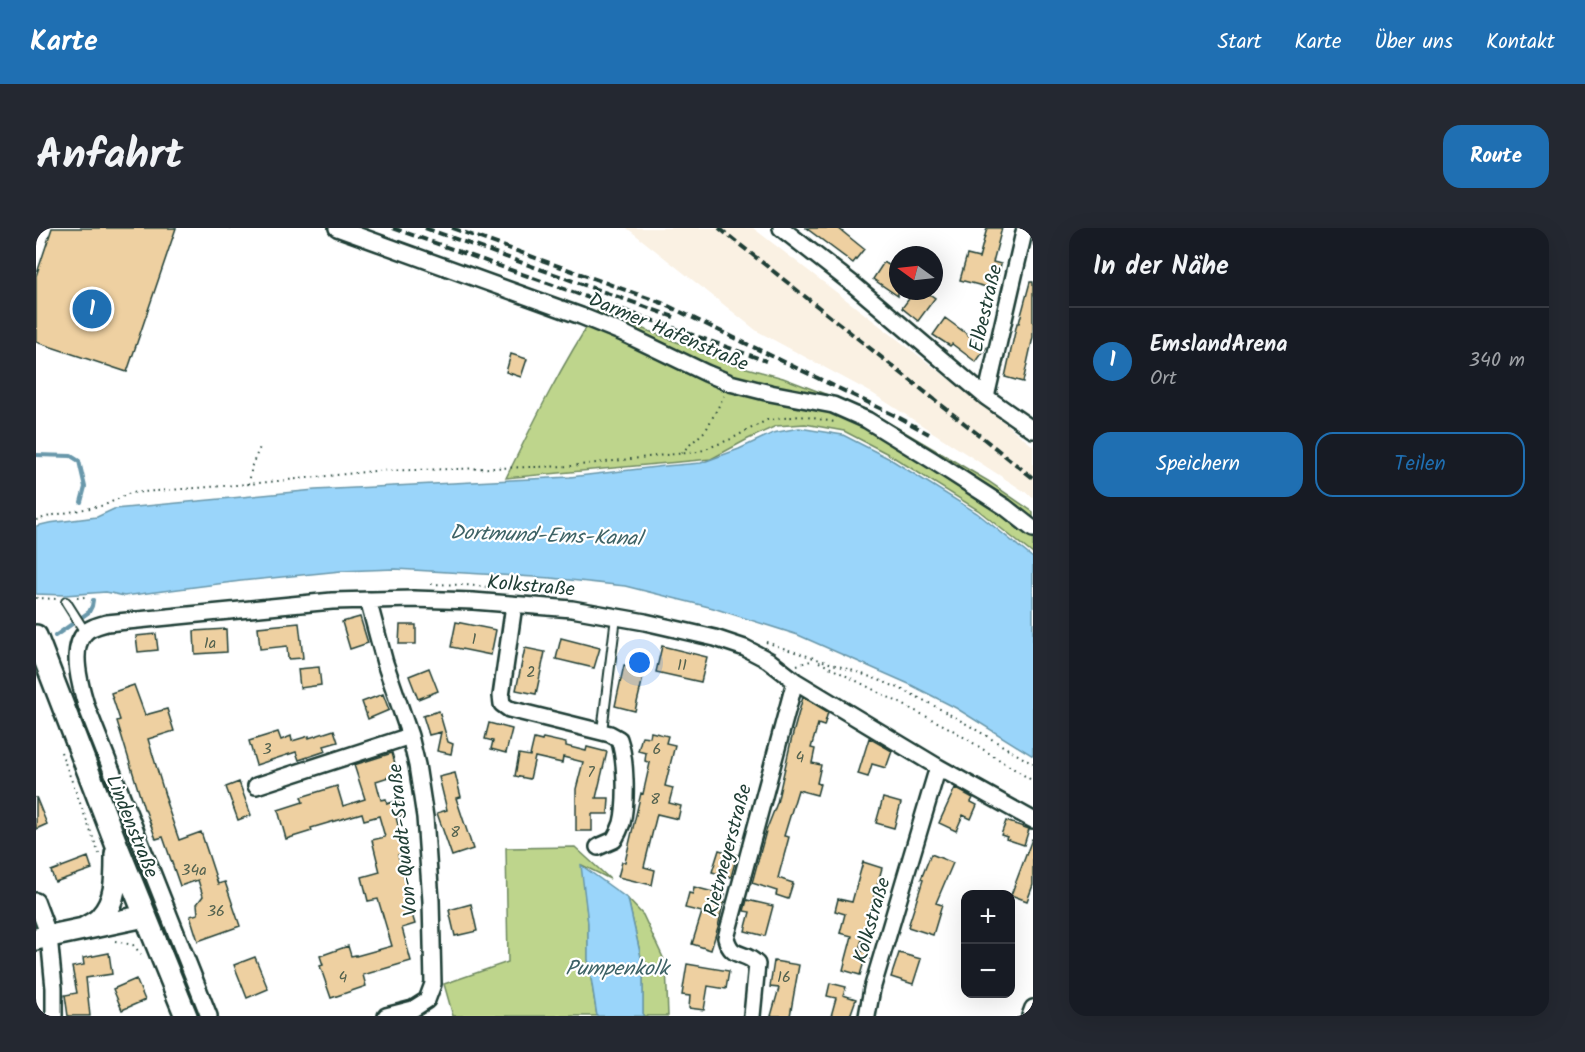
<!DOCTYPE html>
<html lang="de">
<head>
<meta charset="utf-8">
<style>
  :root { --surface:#171b24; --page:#242831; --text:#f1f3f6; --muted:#9ea1a6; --line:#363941; --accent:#1f6fb2 }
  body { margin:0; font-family:Kalam,sans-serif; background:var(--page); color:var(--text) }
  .controls { position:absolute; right:18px; bottom:18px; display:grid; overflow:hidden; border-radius:12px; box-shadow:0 6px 24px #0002 }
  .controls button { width:54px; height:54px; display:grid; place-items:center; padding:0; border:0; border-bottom:2px solid var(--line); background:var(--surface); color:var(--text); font:30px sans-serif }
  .compass { position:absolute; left:853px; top:18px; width:54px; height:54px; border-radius:50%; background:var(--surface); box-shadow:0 6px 24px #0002; rotate:285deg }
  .you { position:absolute; left:604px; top:435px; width:21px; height:21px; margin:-15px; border:4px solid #fff; border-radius:50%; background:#1a73e8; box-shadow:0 0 0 9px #1a73e833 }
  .badge { display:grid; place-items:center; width:39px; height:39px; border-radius:50%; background:var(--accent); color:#fff; font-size:20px; font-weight:700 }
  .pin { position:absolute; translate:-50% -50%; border:3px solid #fff; box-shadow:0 2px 6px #0006 }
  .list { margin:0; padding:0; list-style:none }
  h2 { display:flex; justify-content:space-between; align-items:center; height:78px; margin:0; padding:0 24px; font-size:26px }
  h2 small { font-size:20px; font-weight:400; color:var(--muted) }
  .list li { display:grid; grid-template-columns:39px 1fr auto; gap:18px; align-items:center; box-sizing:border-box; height:108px; padding:0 24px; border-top:2px solid var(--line) }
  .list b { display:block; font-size:22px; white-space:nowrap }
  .list p { margin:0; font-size:20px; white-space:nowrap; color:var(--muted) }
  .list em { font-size:20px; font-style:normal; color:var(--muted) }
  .actions { display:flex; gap:12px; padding:18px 24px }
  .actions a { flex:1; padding:14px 0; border:2px solid var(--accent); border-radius:18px; text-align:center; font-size:21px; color:var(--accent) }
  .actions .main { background:var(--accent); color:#fff }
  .map { position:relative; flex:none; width:997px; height:788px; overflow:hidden; border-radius:18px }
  header { display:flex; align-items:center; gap:36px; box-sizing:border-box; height:84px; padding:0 30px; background:var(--accent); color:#fff }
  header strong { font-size:28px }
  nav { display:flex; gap:33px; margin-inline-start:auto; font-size:21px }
  .intro { display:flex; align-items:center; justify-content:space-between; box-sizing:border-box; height:144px; padding:0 36px }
  h1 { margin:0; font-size:42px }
  .button { padding:15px 27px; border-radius:18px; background:var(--accent); color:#fff; font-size:21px; font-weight:700 }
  main { display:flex; gap:36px; padding:0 36px }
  aside { flex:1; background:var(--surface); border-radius:18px; box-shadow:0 6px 24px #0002 }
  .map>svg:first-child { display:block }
  .built { fill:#faf1e3 }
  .green { fill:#bed58c; stroke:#6e8960; stroke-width:1.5 }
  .water { fill:#9ad5fa; stroke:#6998ab; stroke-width:1.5 }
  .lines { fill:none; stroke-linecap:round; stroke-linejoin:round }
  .stream { stroke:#6998ab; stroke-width:4 }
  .building { fill:#eed0a1; stroke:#1f3d34; stroke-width:1.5 }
  .lane-casing { stroke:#1f3d34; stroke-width:12 }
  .street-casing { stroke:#1f3d34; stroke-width:20 }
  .secondary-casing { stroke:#1f3d34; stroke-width:26 }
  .path { stroke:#1f3d34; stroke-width:2; stroke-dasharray:1.5 4.5; stroke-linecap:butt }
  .lane { stroke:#fff; stroke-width:8 }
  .street { stroke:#fff; stroke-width:15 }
  .secondary { stroke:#fff; stroke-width:21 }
  .rail { stroke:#1f3d34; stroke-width:4; stroke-dasharray:9 4.5; stroke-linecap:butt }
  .labels { text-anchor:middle; stroke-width:4.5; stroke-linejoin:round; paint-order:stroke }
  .number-label { font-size:16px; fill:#53624f }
  .street-label { font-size:20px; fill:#1f3d34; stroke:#fff }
  .water-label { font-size:21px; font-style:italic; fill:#3e6366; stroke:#fff }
</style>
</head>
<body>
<header>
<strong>Karte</strong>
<nav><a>Start</a><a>Karte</a><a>Über uns</a><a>Kontakt</a></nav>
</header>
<div class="intro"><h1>Anfahrt</h1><a class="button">Route</a></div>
<main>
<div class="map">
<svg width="997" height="788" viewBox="0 0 997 788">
  <rect width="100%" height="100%" fill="#fff"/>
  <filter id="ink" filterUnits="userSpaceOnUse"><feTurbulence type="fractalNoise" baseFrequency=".0167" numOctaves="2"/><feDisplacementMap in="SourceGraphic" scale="12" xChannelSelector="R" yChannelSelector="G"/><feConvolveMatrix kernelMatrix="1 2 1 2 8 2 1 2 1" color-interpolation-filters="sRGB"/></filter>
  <g filter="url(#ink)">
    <!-- built -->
    <path class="built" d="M591,0H717L948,178L997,218V269L836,165L721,103Z"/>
    <!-- green -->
    <path class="green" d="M561,83L700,137L747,150L831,182L952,253L997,284V326L942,282L854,227L808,203L769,196L740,198L712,211L675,231L470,250C498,193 526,136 561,83Z
      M539,619L574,651L546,637L552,695V731L561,788H417L408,756L472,734L470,620Z
      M592,671L607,687L630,736L632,788H607V738Z"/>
    <!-- water -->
    <path class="water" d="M763,200L807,207L854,231L941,285L997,330V528L920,480L873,456L762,407L677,380L589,358L515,350L359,341L305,343L205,353L88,368L70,364L29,367L0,366V298L13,295L61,289L78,281L279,262L534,249L629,238L665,235L703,221L737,205Z
      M545,637L592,671L607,738V788H561L552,731V695Z"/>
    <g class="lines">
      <!-- stream -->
      <path class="stream" d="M0,227L35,228L43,233L49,259L45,274
        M19,408L53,384L56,378L57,372"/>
    </g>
    <!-- building -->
    <path class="building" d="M16,0H140L91,144L0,114V48Z
      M770,0H802L828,21L817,35Z
      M951,0H966L957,34L965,36L958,61L924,52L931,27L943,30Z
      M848,34L862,43V68L837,51Z
      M994,54H997V109L987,154L969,149L981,95H983Z
      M886,63H889L899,70L882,93L866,80L878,64L883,68Z
      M909,90L950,120L940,134L916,116L914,118L897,107Z
      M475,126L491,131L485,149L470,144Z
      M324,389L332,415L314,421L306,394Z
      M420,394L460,402L455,427L415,419Z
      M263,395L267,430L252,431L251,418L224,421L222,399Z
      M364,397H380V416H363Z
      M190,401L191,424L159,426L158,403Z
      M120,406L122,422L102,424L100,408Z
      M525,410L564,420L558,440L520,431Z
      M626,418L671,429L665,454L620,444Z
      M489,420L509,424L500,466L480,462Z
      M588,437L609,441L599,483L579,478Z
      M283,439L285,457L264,460L262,441Z
      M393,440L402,463L382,471L373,448Z
      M98,457L109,487L131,481L138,503L112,511L131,574H130L143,612L165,604L182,656L189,654L204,698L162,713L154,688L162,686L161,676L167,668L162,652L144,658L127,609L120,611L109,581H108L81,493L84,492L75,465Z
      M347,466L353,482L332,491L326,474Z
      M767,469L792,484L788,498L782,496L775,520L779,521L776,535L785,537L781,555L784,556L781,567L762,562L748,608L753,609L742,650L757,655L752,671L740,667L741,663L716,655L730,603L741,575L755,513Z
      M403,483L412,514L417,516L415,526L401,523L405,504L393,507L387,488Z
      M453,495L476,501L470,525L455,521L457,513L449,511Z
      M298,502L302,514L288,518L290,523L263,532L260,524L220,537L213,513L242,504L245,512L255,508L256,513L273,508V510Z
      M615,504L632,508L630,515L639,517L629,558L637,560L633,575L645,578L642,591L621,586L608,639L619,642L616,657L582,649L586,634H589L605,565L607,566L614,535L609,533L610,525L602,523L606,508L614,509Z
      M507,510L530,515V518L550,523L551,519L571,524L560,570H573L572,586H556V603H540V561L547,534L527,529L526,535L499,529L494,551L479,548L483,526L494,528L498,511L506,513Z
      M833,510L856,523L850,540L836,536L832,549L822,546Z
      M356,525L362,546L340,553L345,572L350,571L351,576L363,572L368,587L360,589L369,625L362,627L371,660H368L379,696L366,700L375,733L327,747L330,758L295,770L284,738L287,737L284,728L312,718L315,728L320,727V728L356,718L342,671L332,673L326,649L344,644L336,612L349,609L343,588L328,592L326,585L275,600L276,603L250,611L242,582L267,574L265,569L301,558L307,578L329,571L318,537Z
      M419,545L425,569L420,570L437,621L416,628L401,585L411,582L403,549Z
      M203,554L215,587L202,592L190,559Z
      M919,560L937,570L935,574L941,577L935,591L927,587L920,603L903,595Z
      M0,569L11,596L0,601Z
      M847,570L865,575L858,600L840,595Z
      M970,593L993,601L988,617L970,611L971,609L965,607Z
      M996,611H997V657L991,673L975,667Z
      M683,622L701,627L695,649L676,644Z
      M895,626L917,635L900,675L906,677L897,707L872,699L887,652L885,651Z
      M52,629L56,641L19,654L15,643Z
      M827,634L846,640L823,722L831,724L824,747L807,742L816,708L804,705L809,686L799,683L802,671L816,674Z
      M658,659L689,667L682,699L675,722L656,716L666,684L649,680L653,665L657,666Z
      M711,672L737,678L729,708L709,703L714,684L708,683Z
      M435,676L441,703L419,708L413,682Z
      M73,725L76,746L50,750L54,788H32L29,767L41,765L36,739L48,737L47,730Z
      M863,725L885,731L877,756L855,749Z
      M219,729L232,761L211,770L198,737Z
      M738,733L763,737L754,788H735L743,760L734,759Z
      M651,736L693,743L690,761L672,758L668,782L653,780L654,768L646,767Z
      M100,751L109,772L86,782L77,761Z
      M794,755L810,759L807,767L820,771L814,788H795L800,770L791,768Z"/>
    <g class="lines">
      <defs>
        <path id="lane" d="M30,374L49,404
          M566,503L580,389"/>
        <path id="street" d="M301,0L545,88L587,105L670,145L694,155L734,165L797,177L831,192L896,232L969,279L997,301
          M745,0L818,57L950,169L997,202
          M950,169L989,0
          M332,372L349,435L374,508L381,537L389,589L395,673L397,756L391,772L377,781L350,788
          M478,377L465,468L466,476L473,481L574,506L583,511C590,531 591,574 586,595C584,601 581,607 578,612L562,619
          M220,558L374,508
          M0,673L13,708L18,760V788
          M173,788L51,480C45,461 33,421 49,405C54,399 64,397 71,395L296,373L377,371L437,373L536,381L609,394L679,410L709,420L732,432L759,453L902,539L997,592
          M716,788L721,736C708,722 696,732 690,710L759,453
          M831,788L836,761L902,539
          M994,788L997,780"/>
        <path id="secondary" d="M0,408L81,618L150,788
          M49,700C54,697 61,694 65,689C81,672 80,648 80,626
          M0,711L109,688"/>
      </defs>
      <!-- lane casing -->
      <use href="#lane" class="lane-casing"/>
      <!-- street casing -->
      <use href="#street" class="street-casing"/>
      <!-- secondary casing -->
      <use href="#secondary" class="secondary-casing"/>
      <!-- path -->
      <path class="path" d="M194,0L199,3
        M645,225L670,202L688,168
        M213,256L216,237L225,217
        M0,292L18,287L69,277L94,265L213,256L339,243L535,238L629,227L662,224L695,211L731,192L765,188L799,194
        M395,356L429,357L500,363
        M0,370L21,371
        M41,370L49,369
        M730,414C777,431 825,443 869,463C913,484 955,511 997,536
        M783,434L915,501L997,553
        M761,437L778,432
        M25,524L63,626
        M79,713L97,717L105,726"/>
      <!-- lane -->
      <use href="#lane" class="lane"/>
      <!-- street -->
      <use href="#street" class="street"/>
      <!-- secondary -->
      <use href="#secondary" class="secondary"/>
      <!-- rail -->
      <path class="rail" d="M357,0L730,133
        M389,0L638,89
        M416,0L626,75L858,187L893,206
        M683,0L997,250"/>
    </g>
  </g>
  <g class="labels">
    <!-- number labels -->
    <g class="number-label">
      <text x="438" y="416">1</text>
      <text x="174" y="420">1a</text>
      <text x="646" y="442">11</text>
      <text x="495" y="449">2</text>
      <text x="231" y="526">3</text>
      <text x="621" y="526">6</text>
      <text x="764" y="534">4</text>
      <text x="555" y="549">7</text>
      <text x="619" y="576">8</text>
      <text x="419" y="609">8</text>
      <text x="158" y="647">34a</text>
      <text x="180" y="688">36</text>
      <text x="307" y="754">4</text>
      <text x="748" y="754">16</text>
    </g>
    <!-- street labels -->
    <g class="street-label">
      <text transform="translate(949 80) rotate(-77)" y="7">Elbestraße</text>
      <text transform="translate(633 103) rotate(23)" y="7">Darmer Hafenstraße</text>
      <text transform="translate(495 357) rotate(5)" y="7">Kolkstraße</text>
      <text transform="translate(97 598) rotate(68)" y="7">Lindenstraße</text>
      <text transform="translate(366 612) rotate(-96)" y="7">Von-Quadt-Straße</text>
      <text transform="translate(691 622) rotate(-75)" y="7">Rietmeyerstraße</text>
      <text transform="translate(835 692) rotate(-74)" y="7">Kolkstraße</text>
    </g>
    <!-- water labels -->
    <g class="water-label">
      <text transform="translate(510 307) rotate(2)" y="7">Dortmund-Ems-Kanal</text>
      <text x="581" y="747">Pumpenkolk</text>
    </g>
  </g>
</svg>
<div class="controls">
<button>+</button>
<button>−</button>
</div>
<svg class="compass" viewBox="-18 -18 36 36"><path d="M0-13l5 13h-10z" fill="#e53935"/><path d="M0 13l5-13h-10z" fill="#9ea1a6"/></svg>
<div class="you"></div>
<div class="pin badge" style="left:56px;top:81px">1</div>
</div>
<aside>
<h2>In der Nähe<small></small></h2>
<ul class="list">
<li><span class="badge">1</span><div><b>EmslandArena</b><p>Ort</p></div><em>340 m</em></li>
</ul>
<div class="actions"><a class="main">Speichern</a><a>Teilen</a></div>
</aside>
</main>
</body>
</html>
